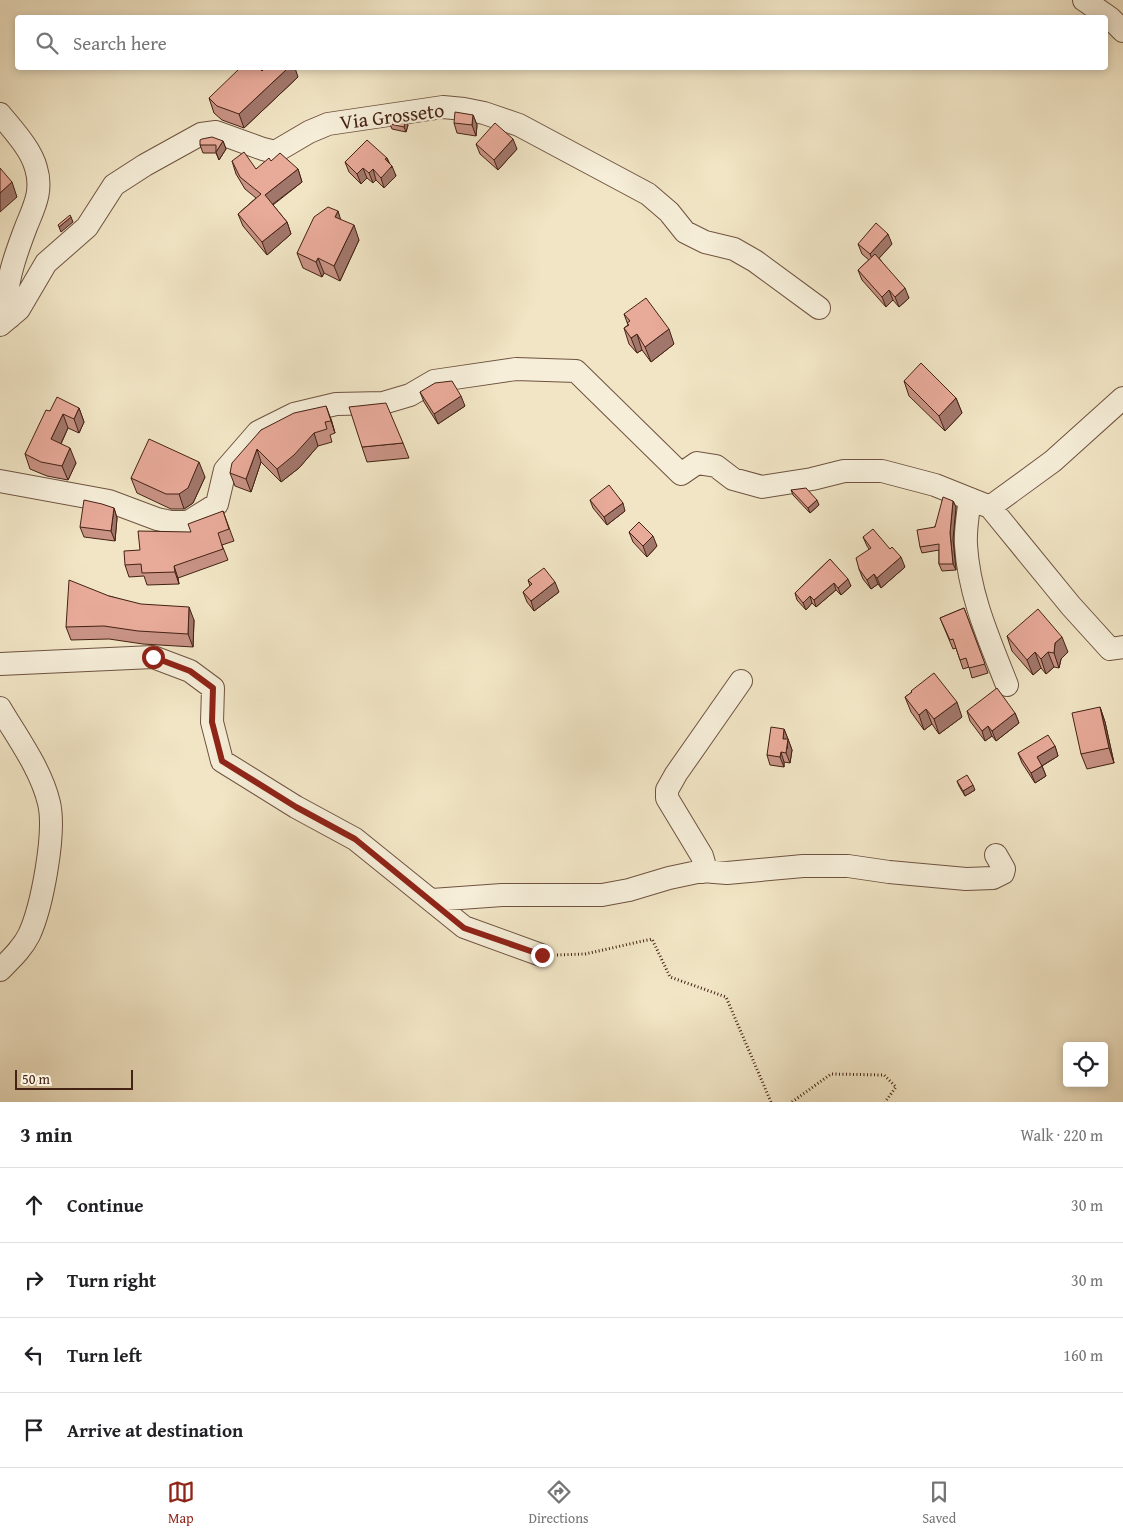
<!DOCTYPE html>
<html lang="en">
<head>
<meta charset="utf-8">
<style>
  :root { --surface:#fff; --page:#f2f2f2; --text:#202124; --muted:#757577; --line:#e0e0e0; --accent:#8f2418 }
  body { margin:0; font-family:"Gentium Book Plus",serif; background:var(--page); color:var(--text) }
  .controls { position:absolute; right:15px; bottom:15px; display:grid; overflow:hidden; border-radius:5px; box-shadow:0 2px 8px #0003 }
  .controls button { width:45px; height:45px; display:grid; place-items:center; padding:0; border:0; border-bottom:1px solid var(--line); background:var(--surface); color:var(--text); font:25px sans-serif }
  .scale { position:absolute; left:15px; bottom:12px; width:118px; box-sizing:border-box; padding-left:5px; border:2px solid #442214; border-top:0; font-size:14px; line-height:18px; white-space:nowrap; color:#442214; -webkit-text-stroke:4px #f6eed9; paint-order:stroke }
  .stop { position:absolute; width:15px; height:15px; margin:-11px; border:4px solid #8f2418; border-radius:50%; background:#fff }
  .stop.end { background:#8f2418; border-color:#fff; box-shadow:0 1px 5px #0008 }
  .list { margin:0; padding:0; list-style:none }
  h2 { display:flex; justify-content:space-between; align-items:center; height:65px; margin:0; padding:0 20px; font-size:21px }
  h2 small { font-size:16px; font-weight:400; color:var(--muted) }
  .list li { display:grid; grid-template-columns:32px 1fr auto; gap:15px; align-items:center; box-sizing:border-box; height:75px; padding:0 20px; border-top:1px solid var(--line) }
  .list b { display:block; font-size:19px; white-space:nowrap }
  .list em { font-size:16px; font-style:normal; color:var(--muted) }
  .icon { flex:none; width:28px; height:28px; fill:none; stroke:currentColor; stroke-width:2; stroke-linecap:round; stroke-linejoin:round }
  .map { position:relative; flex:none; width:1123px; height:1102px; overflow:hidden }
  .search { position:absolute; background:var(--surface); box-shadow:0 2px 8px #0003; left:15px; right:15px; top:15px; height:55px; display:flex; align-items:center; gap:12px; box-sizing:border-box; padding:0 18px; border-radius:5px; color:var(--muted); font-size:19px }
  .sheet { height:365px; background:var(--surface) }
  nav { display:flex; justify-content:space-around; align-items:center; box-sizing:border-box; height:70px; border-top:1px solid var(--line); background:var(--surface); font-size:14px; color:var(--muted) }
  nav a { display:grid; justify-items:center; gap:2px }
  nav .on { color:var(--accent) }
  .map>svg:first-child { display:block }
  .lines { fill:none; stroke-linecap:round; stroke-linejoin:round }
  .minor-casing { stroke:#6f5340; stroke-width:24 }
  .path { stroke:#442214; stroke-width:3; stroke-dasharray:1 2.5; stroke-linecap:butt }
  .minor { stroke:#f6eed9; stroke-width:22 }
  .wall { fill:#c89284; stroke:#442214 }
  .shaded-wall { fill:#a2776b; stroke:#442214 }
  .building { fill:#e8aa99; stroke:#442214 }
  .route { stroke:#8f2418; stroke-width:6 }
  .labels { text-anchor:middle; stroke-width:4.5; stroke-linejoin:round; paint-order:stroke }
  .street-label { font-size:20px; fill:#442214; stroke:#f6eed9 }
</style>
</head>
<body>
<div class="map">
<svg width="1123" height="1102" viewBox="0 0 1123 1102">
  <rect width="100%" height="100%" fill="#f1e5c5"/>
  <filter id="stains"><feTurbulence type="fractalNoise" baseFrequency=".004" numOctaves="4"/><feColorMatrix values="0 0 0 0 .2 0 0 0 0 .09 0 0 0 0 .02 0 0 0 .5 -.17"/></filter>
  <radialGradient id="worn" r=".72"><stop offset=".6" stop-color="#630" stop-opacity="0"/><stop offset="1" stop-color="#630" stop-opacity=".3"/></radialGradient>
  <g class="lines">
    <defs>
      <path id="minor" d="M1084,0L1110,18L1123,31
        M0,114C13,130 31,149 36,168C43,191 34,207 26,227C18,248 6,280 7,302C7,306 9,312 10,317
        M0,325L19,309L46,263L87,227L114,185L145,165L201,134L216,132L263,149L275,152L309,132L328,124L443,107L464,109L484,113L519,125L648,194L669,212L685,232L705,242L734,249L755,261L819,308
        M0,481L109,501L157,519L171,522H188L217,504L225,470L258,432L294,414L336,404L383,403L410,395L434,381L516,369L576,371L681,474L697,463L716,466L733,479L762,487L812,479L844,471H882L935,485L990,507L1071,606L1110,649L1123,647
        M970,499C968,514 965,530 966,545C969,595 989,639 1007,685
        M990,507L1053,461L1123,398
        M0,664L153,657L190,671L213,688L212,722L222,761L296,807L355,839L464,927L541,955
        M0,708C17,737 41,769 49,803C56,833 42,907 29,935C22,949 11,959 0,970
        M703,872L704,863L702,856L667,798V790L676,774L741,681
        M432,900L502,895H602L629,890L669,878L702,871L727,873L803,866H848L889,872L966,879L993,878L1003,873L1004,869L996,855"/>
    </defs>
    <!-- minor casing -->
    <use href="#minor" class="minor-casing"/>
    <!-- path -->
    <path class="path" d="M557,955L585,954L652,939L670,977L726,997L771,1102
      M792,1102L831,1074L884,1075L896,1087L885,1102"/>
    <!-- minor -->
    <use href="#minor" class="minor"/>
  </g>
  <!-- wall -->
  <path class="wall" d="M262,71L298,77L244,128L222,120L214,113L209,98Z
    M473,115L477,125L476,136L457,133L454,123Z
    M390,124L408,125L406,132L392,129Z
    M223,141L226,149L219,160L216,153H203L200,145Z
    M476,144L517,149L498,170L480,154Z
    M387,158L396,176L384,188L376,180L373,183L367,178L361,184L349,172L345,162Z
    M232,161L256,169L271,161L298,169L302,182L273,205L287,222L291,234L267,255L243,226L238,214L256,198L245,189L236,174Z
    M338,211L340,219L359,240L340,281L324,273L322,277L303,268L297,253Z
    M858,244H892L879,258L909,298L899,307L893,300L886,307L862,280L858,270L869,260L862,254Z
    M624,314L674,344L651,362L642,350L637,353L629,344L624,328L628,325Z
    M904,381L956,398L962,413L945,431L909,396Z
    M420,392L465,406L438,424L424,402Z
    M79,408L84,422L79,433L68,428L61,444L76,463L68,480L47,476L30,469L25,454L50,411Z
    M331,419L335,433L330,435L332,442L318,446L299,468L281,482L261,462L251,492L235,486L230,473L261,430Z
    M403,443L409,458L367,462L362,447Z
    M205,477L193,503L184,509H171L137,493L131,478Z
    M791,490L819,505L810,513L793,495Z
    M590,500L625,511L607,525L593,508Z
    M953,501L956,507L953,539L956,570L942,571L939,564V550L922,553L920,547Z
    M114,508L117,518L115,541L84,537L80,527Z
    M223,511L234,541L222,545L228,560L178,578L179,584L147,585L144,576L129,577L125,565L140,550L191,532Z
    M629,532L657,546L647,557L633,542Z
    M863,537L905,567L881,588L878,584L871,589L863,579L859,569L869,549L867,546Z
    M830,559L851,586L841,595L836,590L816,607L812,603L806,610L797,600L795,593Z
    M528,580L559,592L534,611L527,602L523,592L530,586Z
    M109,596L194,620L193,647L143,644L109,639L71,640L66,627Z
    M964,608L988,673L972,678L969,667L963,669L956,648L953,649L940,618Z
    M1007,636L1068,652L1061,659L1059,668L1054,667L1046,674L1041,668L1033,675L1012,651Z
    M911,691L962,717L939,734L932,724L924,730L911,712L905,697L912,692Z
    M1100,707L1105,722L1114,763L1087,769L1081,754Z
    M967,711L1015,713L1019,723L996,741L992,736L985,741L970,721Z
    M784,729L792,750L790,763L784,762V767L770,765L767,755Z
    M1055,746L1058,756L1042,766L1046,776L1035,783L1022,763L1018,753Z
    M957,781L975,790L965,796L959,786Z"/>
  <!-- shaded-wall -->
  <path class="shaded-wall" d="M288,68H295L298,77L244,128L239,114Z
    M473,115L477,125L476,136L472,125Z
    M406,120L408,125L406,132L404,127Z
    M513,139L517,149L498,170L494,160Z
    M223,141L226,149L219,160L216,152Z
    M387,158L391,168L392,166L396,176L384,188L381,178L385,159Z
    M363,168L367,178L361,184L357,174Z
    M298,169L302,182L269,207L265,195Z
    M373,169L376,180L373,183L369,173Z
    M12,182L17,197L0,212V193Z
    M338,211L343,227L335,217Z
    M71,217L73,222L61,232L59,227Z
    M287,222L291,234L267,255L262,242Z
    M354,225L359,240L340,281L334,266Z
    M888,234L892,244L874,264L870,254Z
    M318,258L324,273L322,277L316,262Z
    M905,288L909,298L899,307L895,297Z
    M889,290L893,300L886,307L882,297Z
    M669,329L674,344L651,362L645,347Z
    M637,334L642,350L637,353L631,338Z
    M461,396L465,406L438,424L434,414Z
    M956,398L962,413L945,431L939,416Z
    M326,406L331,419L335,433Z
    M79,408L84,422L79,433L74,419Z
    M63,414L68,428L56,454L51,439Z
    M314,433L318,446L299,468L281,482L277,469Z
    M70,448L76,463L68,480L62,466Z
    M257,449L261,462L251,492L246,479Z
    M199,462L205,477L193,503L184,509L179,494Z
    M817,500L819,505L810,513L808,508Z
    M953,501L956,507L953,539L956,570L953,564L950,533Z
    M623,503L625,511L607,525L604,517Z
    M114,508L117,518L115,541L111,531Z
    M653,536L657,546L647,557L643,546Z
    M901,557L905,567L881,588L877,578Z
    M174,566L178,578L179,584L175,572Z
    M874,574L878,584L871,589L867,580Z
    M848,579L851,586L841,595L838,588Z
    M555,582L559,592L534,611L531,601Z
    M834,583L836,590L816,607L814,600Z
    M810,596L812,603L806,610L803,603Z
    M189,607L194,620L193,647L188,634Z
    M1062,637L1068,652L1061,659L1059,668L1054,653L1055,643Z
    M1035,652L1041,668L1033,675L1027,660Z
    M1048,652L1054,667L1046,674L1041,659Z
    M957,702L962,717L939,734L934,719Z
    M1100,707L1105,722L1114,763L1109,748Z
    M926,709L932,724L924,730L919,715Z
    M1015,713L1019,723L996,741L992,731Z
    M988,726L992,736L985,741L982,731Z
    M784,729L788,739L787,749L788,739L792,750L790,763L786,753L783,739Z
    M1055,746L1058,756L1040,767L1037,757Z
    M781,752L784,762V767L780,757Z
    M1042,766L1046,776L1035,783L1031,773Z
    M973,785L975,790L965,796L963,791Z"/>
  <!-- building -->
  <path class="building" d="M240,68H259L262,71L265,68H288L239,114L217,106L209,98Z
    M455,112L473,115L472,125L454,123Z
    M406,120L404,127L390,124V123Z
    M495,123L513,139L494,160L476,144Z
    M212,137L223,141L216,152V145H200V140L202,139Z
    M367,140L387,158L385,159L392,166L381,178L373,169L369,173L363,168L357,174L345,162Z
    M244,152L256,169L269,158L271,161L280,153L298,169L265,195L287,222L262,242L238,214L261,194L240,177L232,161Z
    M0,168L12,182L0,193Z
    M328,207L338,211L335,217L354,225L334,266L318,258L316,262L297,253L314,217Z
    M70,215L71,217L59,227L58,225Z
    M876,223L888,234L870,254L858,244Z
    M875,254L905,288L895,297L889,290L882,297L858,270Z
    M646,298L669,329L645,347L637,334L631,338L624,328L629,325L627,323L630,321L624,314Z
    M921,363L956,398L939,416L904,381Z
    M452,381L461,396L434,414L420,392L435,383Z
    M57,397L79,408L74,419L63,414L51,439L70,448L62,466L41,462L25,454L46,410L50,411Z
    M386,403L403,443L362,447L349,407Z
    M326,406L331,421L325,422L327,429L314,433L294,455L277,469L257,449L246,479L230,473L232,463L261,430L294,413Z
    M149,439L199,462L188,488L179,494H166L131,478Z
    M609,485L623,503L604,517L590,500Z
    M806,488L817,500L808,508L791,490Z
    M943,497L953,501L950,533L953,564H939V544L920,547L917,530L935,527Z
    M84,500L102,504L114,508L111,531L80,527Z
    M223,511L229,529L218,533L223,549L174,566L175,572L142,573L141,564L125,565L124,551L140,550L138,531L191,532L188,524Z
    M639,522L653,536L643,546L629,532Z
    M873,529L890,549L892,547L901,557L877,578L874,574L867,580L859,569L856,558L871,548L863,537Z
    M830,559L848,579L838,588L834,583L814,600L810,596L803,603L795,593Z
    M544,568L555,582L531,601L523,592L532,584L528,580Z
    M69,580L109,596L141,604L189,607L188,634L138,631L104,626L66,627Z
    M964,608L985,664L969,668L966,658L960,660L953,639L950,640L940,618Z
    M1038,609L1062,637L1055,643L1054,653L1048,652L1041,659L1035,652L1027,660L1007,636Z
    M934,673L957,702L934,719L926,709L919,715L905,697L912,692L911,691Z
    M997,688L1015,713L992,731L988,726L982,731L967,711Z
    M1100,707L1109,748L1081,754L1072,713Z
    M771,727L784,729L783,739H788L786,753L781,752L780,757L767,755Z
    M1048,735L1055,746L1037,757L1042,766L1031,773L1018,753Z
    M967,775L973,785L963,791L957,781Z"/>
  <g class="lines">
    <!-- route -->
    <path class="route" d="M153,657L190,671L213,688L212,722L222,761L296,807L355,839L464,928L542,955"/>
  </g>
  <g class="labels">
    <!-- street labels -->
    <g class="street-label">
      <text transform="translate(392 116) rotate(-7)" y="7">Via Grosseto</text>
    </g>
  </g>
  <rect width="100%" height="100%" filter="url(#stains)"/>
  <rect width="100%" height="100%" fill="url(#worn)"/>
</svg>
<div class="controls">
<button><svg class="icon" aria-label="locate" viewBox="0 0 24 24"><circle cx="12" cy="12" r="6"/><path d="M12 2v4M12 18v4M2 12h4M18 12h4"/></svg></button>
</div>
<div class="scale">50 m</div>
<div class="stop" style="left:153px;top:657px"></div>
<div class="stop end" style="left:542px;top:955px"></div>
<div class="search"><svg class="icon" aria-label="search" viewBox="0 0 24 24"><circle cx="10" cy="10" r="6"/><path d="M15 15l6 6"/></svg>Search here</div>
</div>
<section class="sheet">
<h2>3 min<small>Walk · 220 m</small></h2>
<ul class="list">
<li><svg class="icon" aria-label="ahead" viewBox="0 0 24 24"><path d="M12 20V5M6 11l6-6 6 6"/></svg><div><b>Continue</b></div><em>30 m</em></li>
<li><svg class="icon" aria-label="right" viewBox="0 0 24 24"><path d="M7 20v-9h11M14 6l5 5-5 5"/></svg><div><b>Turn right</b></div><em>30 m</em></li>
<li><svg class="icon" aria-label="left" viewBox="0 0 24 24"><path d="M17 20v-9H6M10 6l-5 5 5 5"/></svg><div><b>Turn left</b></div><em>160 m</em></li>
<li><svg class="icon" aria-label="arrive" viewBox="0 0 24 24"><path d="M6 21V4h12l-3 4 3 4H6"/></svg><div><b>Arrive at destination</b></div></li>
</ul>
</section>
<nav>
<a class="on"><svg class="icon" aria-label="map" viewBox="0 0 24 24"><path d="M3 6l6-2 6 2 6-2v14l-6 2-6-2-6 2zM9 4v14M15 6v14"/></svg>Map</a>
<a><svg class="icon" aria-label="directions" viewBox="0 0 24 24"><path d="M12 3l9 9-9 9-9-9zM9 14v-3h6M13 9l2 2-2 2"/></svg>Directions</a>
<a><svg class="icon" aria-label="saved" viewBox="0 0 24 24"><path d="M7 4h10v16l-5-4-5 4z"/></svg>Saved</a>
</nav>
</body>
</html>
